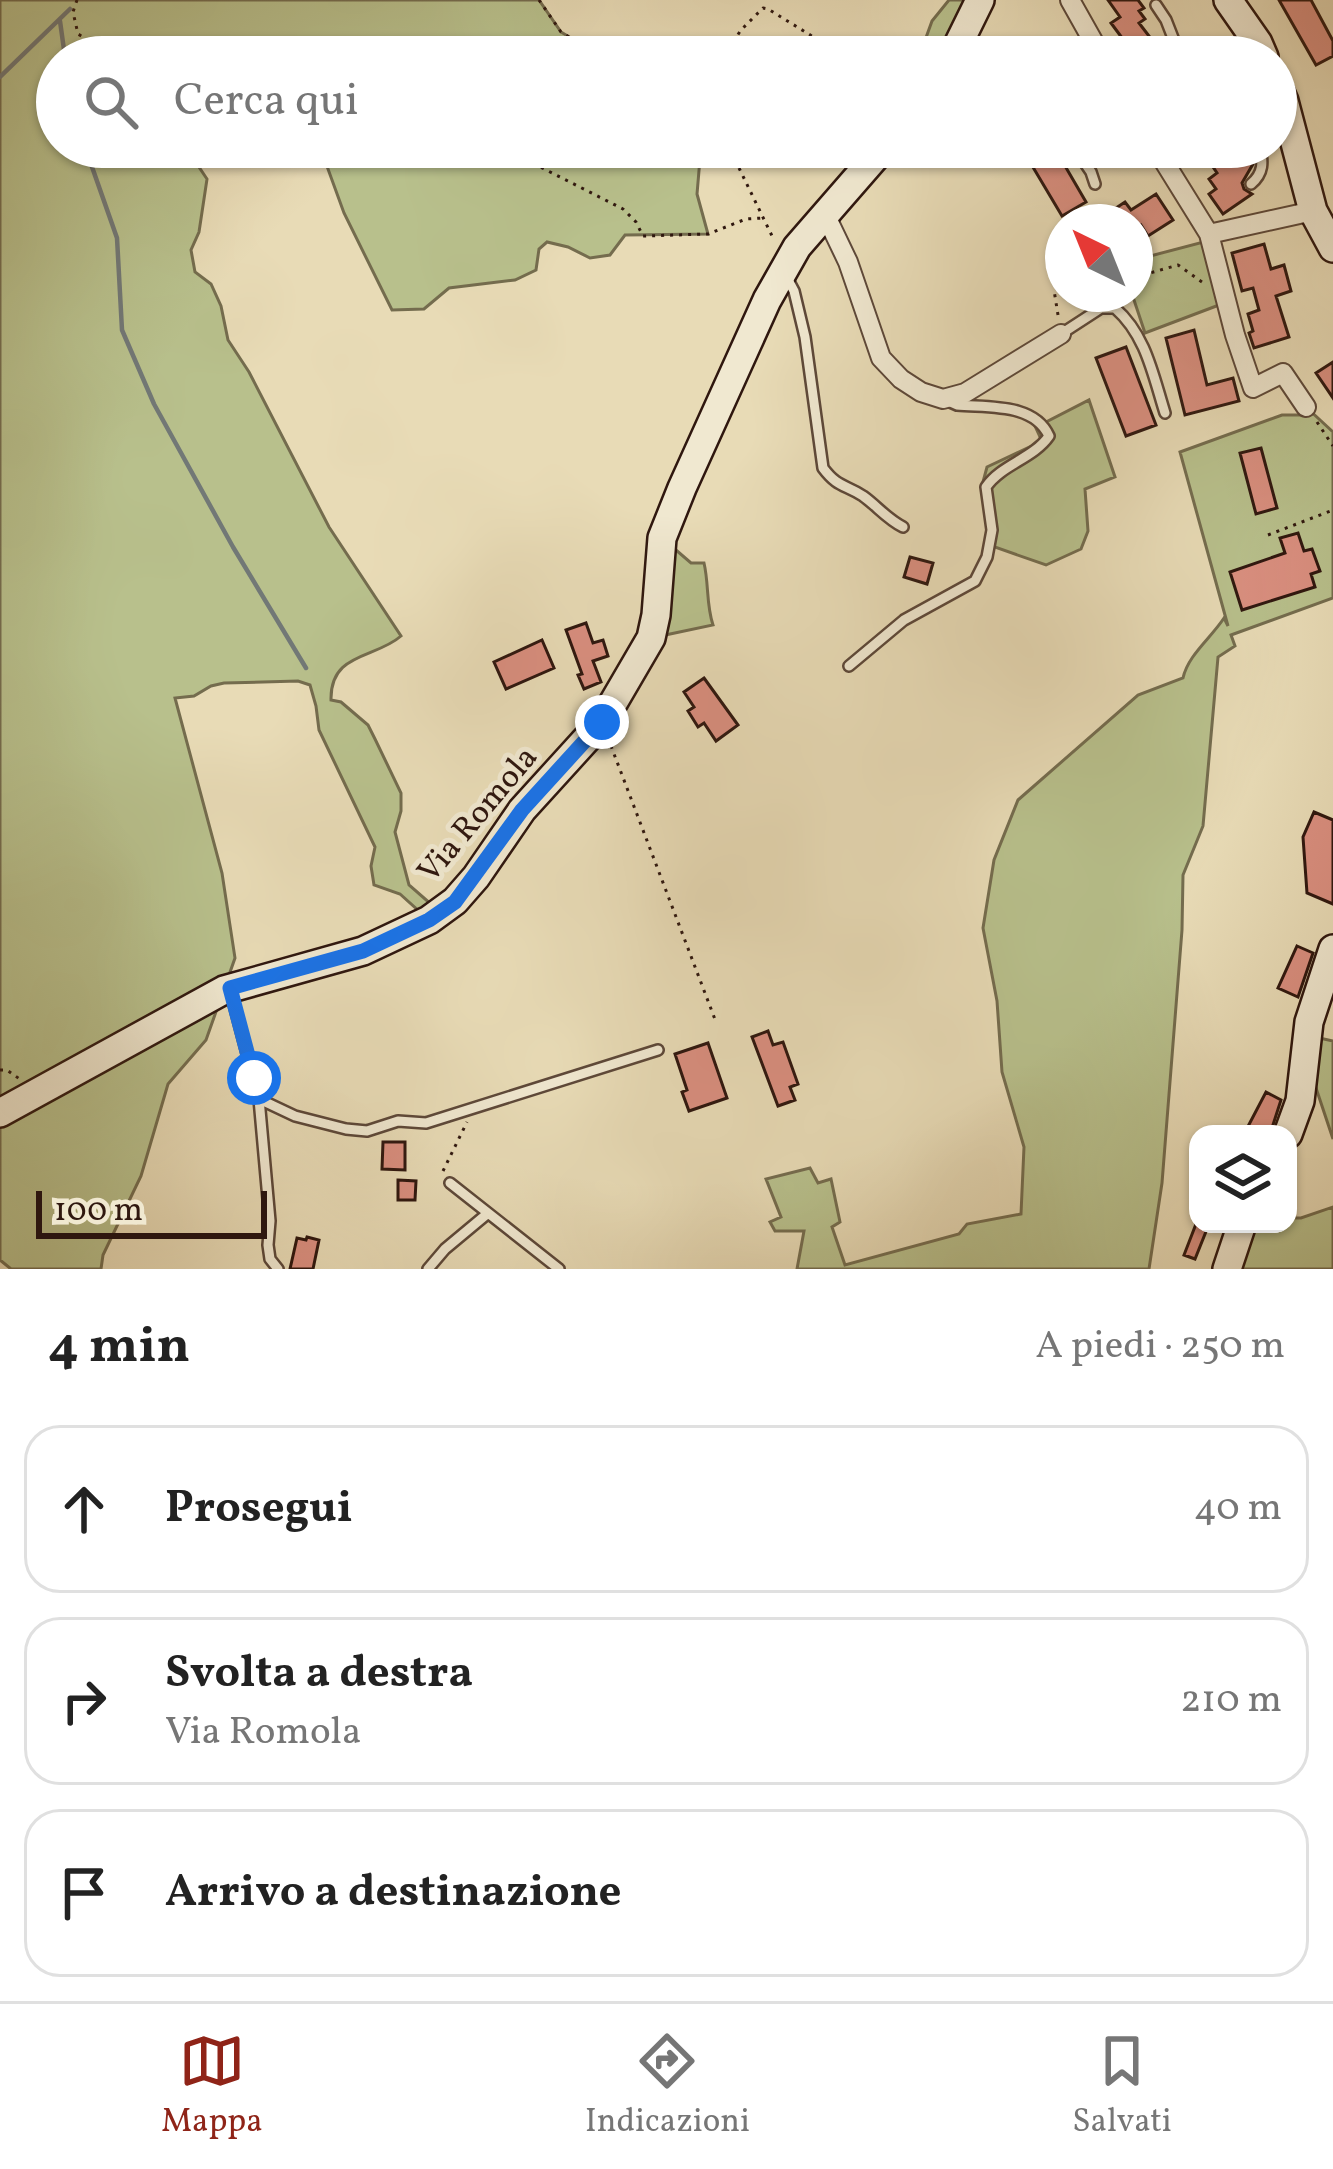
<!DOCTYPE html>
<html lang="it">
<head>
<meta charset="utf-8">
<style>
  :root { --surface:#fff; --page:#f6f6f6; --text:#222; --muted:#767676; --line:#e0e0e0; --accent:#8f2418 }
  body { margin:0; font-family:Vollkorn,serif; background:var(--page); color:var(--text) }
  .controls { position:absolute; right:36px; bottom:36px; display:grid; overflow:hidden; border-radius:24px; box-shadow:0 3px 9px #0004 }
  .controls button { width:108px; height:108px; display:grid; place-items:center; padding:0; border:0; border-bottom:3px solid var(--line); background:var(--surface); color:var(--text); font:60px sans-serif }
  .compass { position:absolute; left:1045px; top:204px; width:108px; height:108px; border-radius:50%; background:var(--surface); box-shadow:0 3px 9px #0004; rotate:317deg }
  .scale { position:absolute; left:36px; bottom:30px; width:231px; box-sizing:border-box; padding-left:12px; border:6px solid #2f170f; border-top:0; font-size:33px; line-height:42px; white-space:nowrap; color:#2f170f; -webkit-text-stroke:9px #f0e8d0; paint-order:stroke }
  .stop { position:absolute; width:36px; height:36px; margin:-27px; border:9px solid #1a73e8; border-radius:50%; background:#fff }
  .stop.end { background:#1a73e8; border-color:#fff; box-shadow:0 3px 12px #0008 }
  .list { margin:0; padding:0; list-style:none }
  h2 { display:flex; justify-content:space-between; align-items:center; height:156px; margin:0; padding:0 48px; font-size:51px }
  h2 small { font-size:39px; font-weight:400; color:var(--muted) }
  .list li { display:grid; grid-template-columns:78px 1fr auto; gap:36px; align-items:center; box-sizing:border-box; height:168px; margin:0 24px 24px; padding:0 24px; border:3px solid var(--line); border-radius:36px }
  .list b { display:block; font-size:45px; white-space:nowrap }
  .list p { margin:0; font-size:39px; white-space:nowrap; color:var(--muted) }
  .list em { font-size:39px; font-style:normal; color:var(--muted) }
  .icon { flex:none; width:66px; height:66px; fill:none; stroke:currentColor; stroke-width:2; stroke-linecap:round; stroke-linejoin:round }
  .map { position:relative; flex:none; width:1333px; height:1269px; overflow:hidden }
  .search { position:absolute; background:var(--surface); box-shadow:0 3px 9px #0004; left:36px; right:36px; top:36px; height:132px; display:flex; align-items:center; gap:30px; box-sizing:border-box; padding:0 42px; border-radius:66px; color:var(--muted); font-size:45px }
  .sheet { height:732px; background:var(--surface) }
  nav { display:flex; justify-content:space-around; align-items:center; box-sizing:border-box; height:168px; border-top:3px solid var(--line); background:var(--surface); font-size:33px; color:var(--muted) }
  nav a { display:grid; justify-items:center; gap:6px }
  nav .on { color:var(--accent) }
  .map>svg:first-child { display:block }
  .green { fill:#b8c08c; stroke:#746c4e; stroke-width:3 }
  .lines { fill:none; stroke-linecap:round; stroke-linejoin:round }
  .stream { stroke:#727876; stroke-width:4.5 }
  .building { fill:#da8f80; stroke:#2f170f; stroke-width:3 }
  .lane-casing { stroke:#5d4839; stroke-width:14 }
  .street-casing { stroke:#5d4839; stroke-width:22 }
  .secondary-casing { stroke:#2f170f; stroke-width:32 }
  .path { stroke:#2f170f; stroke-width:3; stroke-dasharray:3 6; stroke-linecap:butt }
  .lane { stroke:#f0e8d0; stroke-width:9 }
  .street { stroke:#f0e8d0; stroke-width:18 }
  .secondary { stroke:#f0e8d0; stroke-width:27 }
  .route { stroke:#1a73e8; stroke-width:15 }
  .labels { text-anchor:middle; stroke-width:10; stroke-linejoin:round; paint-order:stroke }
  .street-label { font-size:33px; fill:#2f170f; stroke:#f0e8d0 }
</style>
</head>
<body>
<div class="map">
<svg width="1333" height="1269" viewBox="0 0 1333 1269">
  <rect width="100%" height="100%" fill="#e8dbb6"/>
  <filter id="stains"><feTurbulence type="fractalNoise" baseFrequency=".00167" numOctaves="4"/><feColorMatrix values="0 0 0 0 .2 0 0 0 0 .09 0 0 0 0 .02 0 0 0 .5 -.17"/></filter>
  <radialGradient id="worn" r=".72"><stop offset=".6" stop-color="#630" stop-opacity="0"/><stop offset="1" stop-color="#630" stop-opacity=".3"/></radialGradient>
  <!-- green -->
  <path class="green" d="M0,0H539L561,32L602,57H57V147H226L199,167L207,179L199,232L191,250L195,272L211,284L221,306L228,340L249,372L329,527L401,636C375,659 330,652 331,700L341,702L368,725L375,739L401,793V811L395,832L409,885L440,912L429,920L400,894L374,885L371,866L375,847L319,730L316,706L310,685L298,681L224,683L211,686L194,696L175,698L222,873L235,958L206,1040L168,1084L141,1176L103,1255L101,1269H11L0,1260Z
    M949,0H977L952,57H919L932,21Z
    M320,147H701L697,194L708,234L625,235L610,255L590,258L568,247L547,242L539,249L536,270L515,280L449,288L424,309L392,310L344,213Z
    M1211,240L1227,302L1145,333L1132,294H1135V260Z
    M1089,400L1115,477L1085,489L1088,531L1081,549L1046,565L989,545L983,482L987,467L1042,441L1029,413L1044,423Z
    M1306,407L1333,432V598L1231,635L1235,646L1218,657L1203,826L1183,875L1182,930L1162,1183L1149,1269H797L804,1231H775L770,1222L781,1217L766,1179L810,1168L818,1183L831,1179L840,1222L832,1227L845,1265L959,1234L967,1224L1021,1214L1024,1147L1002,1072L997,1001L983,928L994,860L1018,800L1138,695L1183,678C1188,655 1211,638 1224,618L1228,626L1180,452L1282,415H1309Z
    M662,538L691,563H704C709,584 706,604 713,625L651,638Z
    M1315,1037L1333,1041V1139L1312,1076Z
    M1333,1207V1269H1227L1242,1224H1288V1218H1301Z"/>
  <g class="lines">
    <!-- stream -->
    <path class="stream" d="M60,21L65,57
      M0,77L70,9
      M85,147L117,238L122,330L154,404L233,547L306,668"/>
  </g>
  <!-- building -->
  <path class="building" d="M1108,0H1138L1144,8L1139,11L1145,19L1139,23L1149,36L1131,50L1111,23L1120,17Z
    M1279,0H1311L1333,41V56L1316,65Z
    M1021,147H1054L1086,202L1062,216Z
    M1223,147H1241L1253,164L1242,183L1244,189L1252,194L1223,214L1209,194L1216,189L1209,179L1217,173L1207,158Z
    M1156,194L1173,220L1148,236L1141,225L1135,229V222H1095L1125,202L1131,210Z
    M1264,244L1271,269L1284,265L1291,291L1276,296L1289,337L1254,348L1249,333L1253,331L1248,314L1259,310L1253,288L1242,291L1232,253Z
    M1194,330L1207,385L1233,378L1239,401L1185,415L1166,338Z
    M1126,347L1156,425L1126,436L1096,358Z
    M1333,362V398L1316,373Z
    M1261,448L1277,508L1256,514L1240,453Z
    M1298,533L1304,551L1312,549L1320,571L1311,574L1315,587L1242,610L1230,572L1285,553L1280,538Z
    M910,557L933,563L927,584L904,577Z
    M586,623L593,643L603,640L608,656L593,661L601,682L584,689L578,675L582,674L566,630Z
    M542,640L554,668L506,689L494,662Z
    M704,678L738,725L716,741L704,723L698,727L688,711L694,707L684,692Z
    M1314,812L1333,820V904L1307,893L1303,837Z
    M1297,946L1313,953L1298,997L1278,988Z
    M768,1031L773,1045L783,1042L798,1084L790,1087L795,1100L778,1106L752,1037Z
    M708,1043L727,1098L689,1111L682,1092L687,1090L675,1054Z
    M1266,1092L1281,1100L1270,1134H1244Z
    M383,1142H405V1170L382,1169Z
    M398,1180L416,1181L415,1200H398Z
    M1196,1224H1209L1195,1259L1184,1255Z
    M307,1237L319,1240L313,1269H290L297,1238L306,1240Z"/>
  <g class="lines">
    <defs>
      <path id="lane" d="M1156,5L1166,20L1175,43L1167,57
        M1074,147L1091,172L1095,184
        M1251,184C1264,173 1263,162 1260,147
        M786,276L794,291L805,337L823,468C838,488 845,484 863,496C877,506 887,519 903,527
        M1061,334L1101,308H1115C1146,335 1153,375 1165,413
        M849,666L904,620L975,581L987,557L992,530L986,487C1002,464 1033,459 1049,436C1034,403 989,408 957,405L948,401
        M231,993L259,1099L295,1116L346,1129L367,1131L398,1121L426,1123L658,1050
        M259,1099L270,1221L268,1245L270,1259L278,1269
        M450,1183L559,1269
        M428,1269L445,1249L487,1214"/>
      <path id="street" d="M1070,0L1102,57
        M1155,147L1209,234L1235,335L1253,388L1283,373L1306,407
        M825,214L848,262L881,358L901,379L921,392L943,399L965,393L1061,334
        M1209,234L1313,211"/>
      <path id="secondary" d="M1228,0L1258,43L1264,57
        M952,57L980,0
        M1276,83L1284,101L1313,211L1333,248
        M0,1113L224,990L363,951L429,920L455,901L476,877L522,810L602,722L651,638L656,615L662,538L682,488L767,300L797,247L884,147
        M1288,1134L1300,1101L1309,1022L1333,949
        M1227,1269L1242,1224"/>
    </defs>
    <!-- lane casing -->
    <use href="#lane" class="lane-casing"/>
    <!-- street casing -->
    <use href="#street" class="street-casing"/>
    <!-- secondary casing -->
    <use href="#secondary" class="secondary-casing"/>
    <!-- path -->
    <path class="path" d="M77,0L73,12L78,34L98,46L94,57
      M539,0L561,32L602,57
      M723,57L741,30L763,8L768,9L846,57
      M151,147L170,158L200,164L206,147
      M501,147L623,209L636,222L643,236L708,234L746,219L763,218
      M722,147L739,168L774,240
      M1135,266L1150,273L1178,265L1202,282
      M1058,315L1054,290L1063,287
      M1317,422L1333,446
      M1268,535L1333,510
      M611,746L716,1022
      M0,1070H7L21,1080
      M443,1171L467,1122"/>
    <!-- lane -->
    <use href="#lane" class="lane"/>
    <!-- street -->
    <use href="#street" class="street"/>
    <!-- secondary -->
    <use href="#secondary" class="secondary"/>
  </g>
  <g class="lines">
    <!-- route -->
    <path class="route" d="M254,1078L230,988L363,951L429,920L455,902L522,810L602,722"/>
  </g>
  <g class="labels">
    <!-- street labels -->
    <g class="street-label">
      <text transform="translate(476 813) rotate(-50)" y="12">Via Romola</text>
    </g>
  </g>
  <rect width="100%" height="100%" filter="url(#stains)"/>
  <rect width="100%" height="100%" fill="url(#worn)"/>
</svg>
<div class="controls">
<button><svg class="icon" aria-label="layers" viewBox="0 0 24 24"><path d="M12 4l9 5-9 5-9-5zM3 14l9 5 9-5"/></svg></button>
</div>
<svg class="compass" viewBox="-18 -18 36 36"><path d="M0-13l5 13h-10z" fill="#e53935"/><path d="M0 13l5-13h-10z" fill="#767676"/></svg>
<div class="scale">100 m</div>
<div class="stop" style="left:254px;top:1078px"></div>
<div class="stop end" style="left:602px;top:722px"></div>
<div class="search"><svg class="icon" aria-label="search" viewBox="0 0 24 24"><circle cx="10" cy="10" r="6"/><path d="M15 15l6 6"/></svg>Cerca qui</div>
</div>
<section class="sheet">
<h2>4 min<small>A piedi · 250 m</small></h2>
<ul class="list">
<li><svg class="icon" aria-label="ahead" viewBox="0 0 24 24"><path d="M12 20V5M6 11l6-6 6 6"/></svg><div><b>Prosegui</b></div><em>40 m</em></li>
<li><svg class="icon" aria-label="right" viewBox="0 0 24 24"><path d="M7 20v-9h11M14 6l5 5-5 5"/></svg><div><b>Svolta a destra</b><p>Via Romola</p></div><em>210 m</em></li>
<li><svg class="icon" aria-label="arrive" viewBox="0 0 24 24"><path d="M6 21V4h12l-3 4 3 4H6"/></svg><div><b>Arrivo a destinazione</b></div></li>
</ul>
</section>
<nav>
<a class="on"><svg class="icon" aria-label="map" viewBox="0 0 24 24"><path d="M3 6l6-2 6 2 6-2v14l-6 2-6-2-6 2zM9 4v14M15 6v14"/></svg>Mappa</a>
<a><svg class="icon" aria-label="directions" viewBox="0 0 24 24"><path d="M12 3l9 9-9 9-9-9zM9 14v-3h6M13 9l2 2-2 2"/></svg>Indicazioni</a>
<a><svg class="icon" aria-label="saved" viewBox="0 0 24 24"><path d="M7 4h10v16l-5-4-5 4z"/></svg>Salvati</a>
</nav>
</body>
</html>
